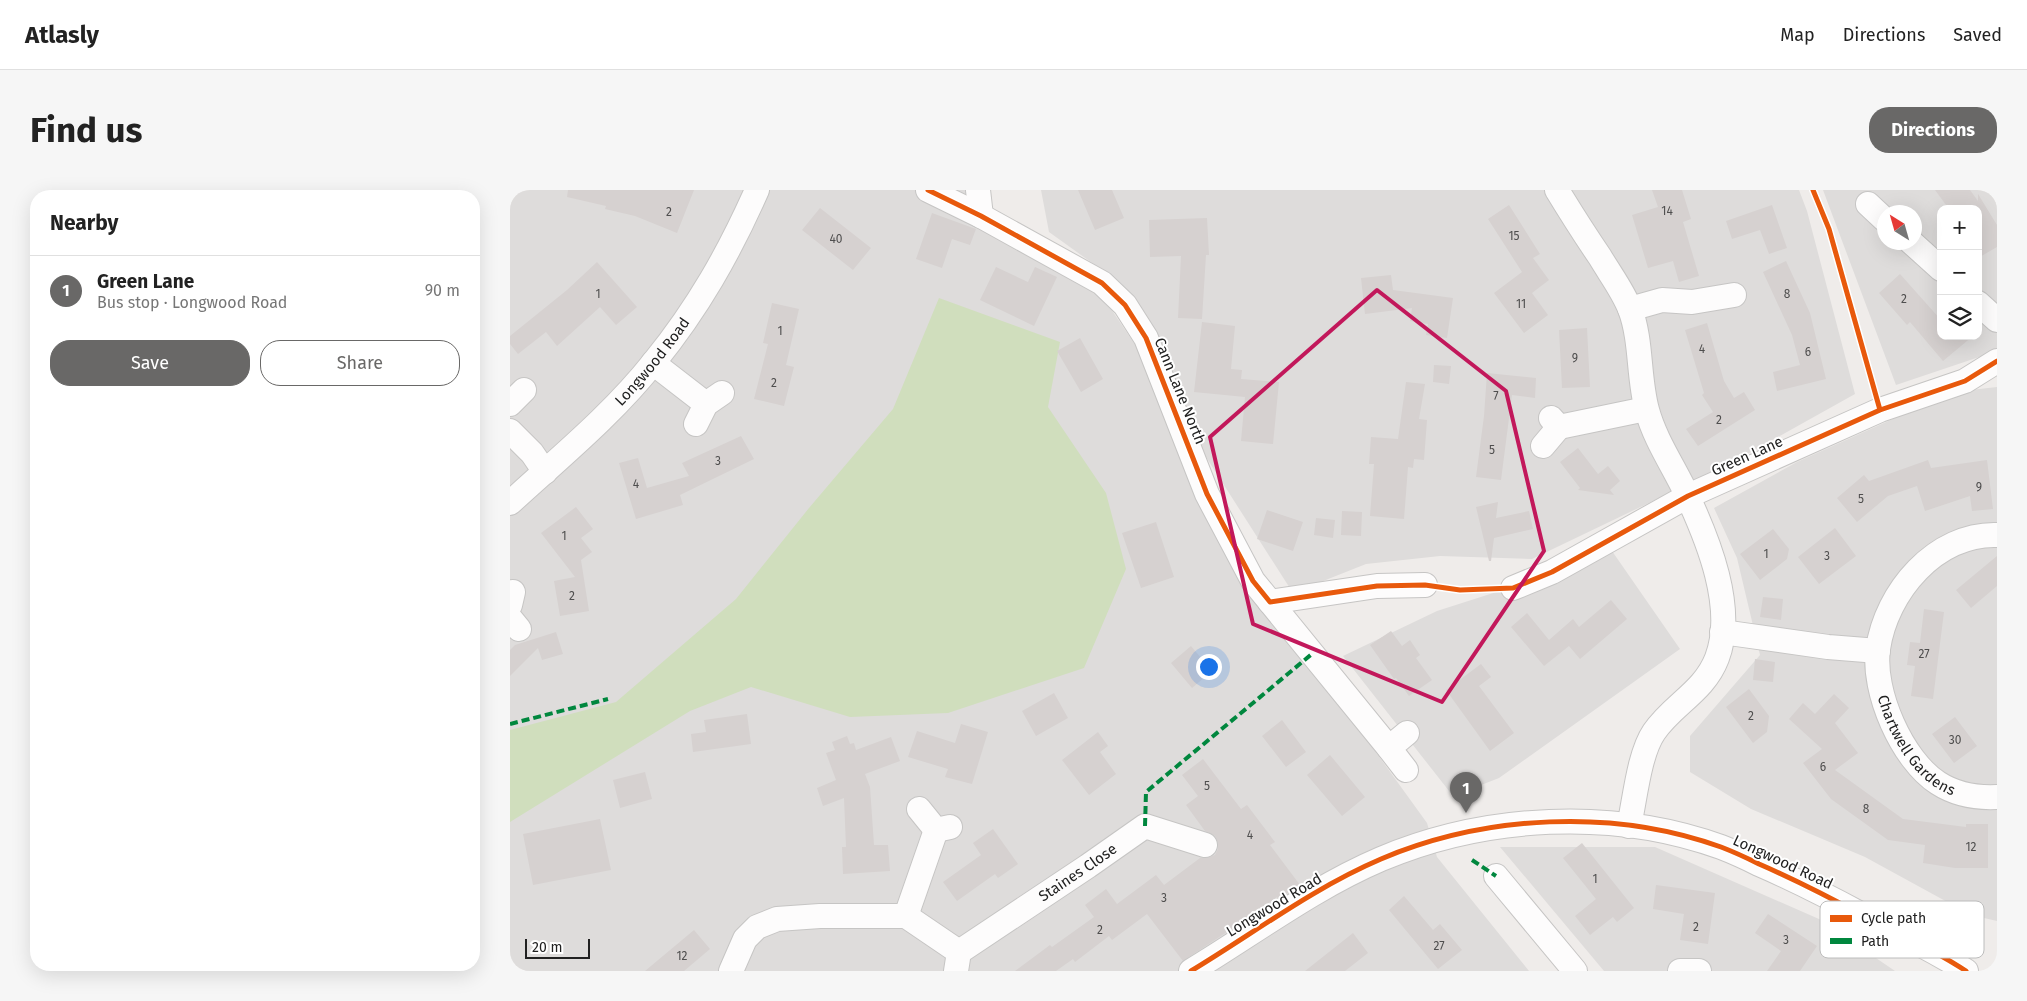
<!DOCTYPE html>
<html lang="en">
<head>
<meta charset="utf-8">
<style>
  :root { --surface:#fff; --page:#f6f6f6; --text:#222; --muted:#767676; --line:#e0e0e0; --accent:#696867 }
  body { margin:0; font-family:"Fira Sans",sans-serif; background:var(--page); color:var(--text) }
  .controls { position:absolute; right:15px; top:15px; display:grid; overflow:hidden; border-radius:10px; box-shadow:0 5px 20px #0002 }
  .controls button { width:45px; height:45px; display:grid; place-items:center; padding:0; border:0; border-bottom:1px solid var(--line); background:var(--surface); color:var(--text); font:25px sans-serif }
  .compass { position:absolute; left:1367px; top:15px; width:45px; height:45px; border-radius:50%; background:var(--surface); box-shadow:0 5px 20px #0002; rotate:323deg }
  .scale { position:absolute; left:15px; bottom:12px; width:65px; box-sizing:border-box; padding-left:5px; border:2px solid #212121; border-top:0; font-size:14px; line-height:18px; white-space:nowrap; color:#212121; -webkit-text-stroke:4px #fff; paint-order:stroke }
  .you { position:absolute; left:698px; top:476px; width:18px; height:18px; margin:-12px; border:4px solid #fff; border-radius:50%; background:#1a73e8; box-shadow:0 0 0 8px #1a73e833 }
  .badge { display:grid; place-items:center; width:32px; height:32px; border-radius:50%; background:var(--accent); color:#fff; font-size:16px; font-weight:700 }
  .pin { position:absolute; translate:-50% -41px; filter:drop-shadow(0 1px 2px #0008) }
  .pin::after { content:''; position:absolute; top:26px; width:18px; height:15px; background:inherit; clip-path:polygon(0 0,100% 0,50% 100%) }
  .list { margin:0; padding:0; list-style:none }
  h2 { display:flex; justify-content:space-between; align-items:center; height:65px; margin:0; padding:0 20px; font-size:21px }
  h2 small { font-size:16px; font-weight:400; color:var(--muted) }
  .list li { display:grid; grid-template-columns:32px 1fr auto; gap:15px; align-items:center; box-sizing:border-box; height:70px; padding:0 20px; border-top:1px solid var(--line) }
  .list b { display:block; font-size:19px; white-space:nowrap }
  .list p { margin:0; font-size:16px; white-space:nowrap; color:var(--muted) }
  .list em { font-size:16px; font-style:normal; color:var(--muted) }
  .actions { display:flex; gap:10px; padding:15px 20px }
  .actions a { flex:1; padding:11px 0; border:1px solid var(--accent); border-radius:20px; text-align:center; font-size:18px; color:var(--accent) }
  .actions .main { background:var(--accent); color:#fff }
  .icon { flex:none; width:28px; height:28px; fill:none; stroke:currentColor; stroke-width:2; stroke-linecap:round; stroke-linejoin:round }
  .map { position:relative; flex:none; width:1487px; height:781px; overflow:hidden; border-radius:20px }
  header { display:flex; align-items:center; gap:30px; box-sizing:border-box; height:70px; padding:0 25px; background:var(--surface); border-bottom:1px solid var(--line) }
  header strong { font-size:24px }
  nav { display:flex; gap:28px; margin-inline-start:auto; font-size:18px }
  .intro { display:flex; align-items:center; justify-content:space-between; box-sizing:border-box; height:120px; padding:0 30px }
  h1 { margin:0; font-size:35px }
  .button { padding:12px 22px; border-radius:20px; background:var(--accent); color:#fff; font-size:18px; font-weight:700 }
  main { display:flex; gap:30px; padding:0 30px }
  aside { flex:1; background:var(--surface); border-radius:20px; box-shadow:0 5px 20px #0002 }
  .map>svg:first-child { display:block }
  .residential { fill:#dedcdb; fill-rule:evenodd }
  .forest { fill:#d0debd }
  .building { fill:#d6d1d0 }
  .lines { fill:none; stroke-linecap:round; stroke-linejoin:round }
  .minor-casing { stroke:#c6c5c4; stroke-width:26 }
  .minor { stroke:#fdfcfc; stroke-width:24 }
  .quiet { stroke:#00873e; stroke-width:4; stroke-dasharray:8 4; stroke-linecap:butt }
  .cycleway-casing { stroke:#fff; stroke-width:8 }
  .cycleway { stroke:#e8590c; stroke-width:5 }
  .marked { fill:none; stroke:#c2185b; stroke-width:4; stroke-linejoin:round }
  .labels { text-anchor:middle; stroke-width:4; stroke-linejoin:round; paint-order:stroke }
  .number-label { font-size:12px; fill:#4f4e4e }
  .street-label { font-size:15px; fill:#212121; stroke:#fff }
  .key { fill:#fff; stroke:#bcbcbc; stroke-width:1 }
  .key-label { font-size:14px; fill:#212121 }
</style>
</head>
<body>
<header>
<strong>Atlasly</strong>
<nav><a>Map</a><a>Directions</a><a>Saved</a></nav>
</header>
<div class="intro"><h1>Find us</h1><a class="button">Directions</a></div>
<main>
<aside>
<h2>Nearby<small></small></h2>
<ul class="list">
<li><span class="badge">1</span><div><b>Green Lane</b><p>Bus stop · Longwood Road</p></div><em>90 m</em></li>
</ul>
<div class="actions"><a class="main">Save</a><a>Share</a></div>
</aside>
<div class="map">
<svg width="1487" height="781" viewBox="0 0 1487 781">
  <rect width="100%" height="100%" fill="#efecea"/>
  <!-- residential -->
  <path class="residential" d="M0,0H458L593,107L638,174L704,330L821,500L917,633L927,667L1019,781H0Z
    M531,0H1289L1297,21L1345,204L1216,276L1022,369L930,366L856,374L783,403L696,267L639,134L610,93L539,42Z
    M1313,0H1487V161L1386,195ZM1431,19H1468V146H1431ZM1374,22H1404V52H1374Z
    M1487,197V731L1461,725L1355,667L1241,619L1180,582V546L1250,465L1227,368L1204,318L1287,272L1443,202Z
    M1102,361L1170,459L989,588L943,606L833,466L927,421L1049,382Z
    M990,657H1145L1309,729L1385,781H1094Z"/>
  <!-- forest -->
  <path class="forest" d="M429,108L550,152L538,217L596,303L616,379L574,478L438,523L340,527L241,497L180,521L0,632V540L106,512L226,409L299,318L383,219Z"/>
  <!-- building -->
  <path class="building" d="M58,0H184L167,43L125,26L95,19L96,16L57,7Z
    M568,0H602L614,28L585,40Z
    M1142,0H1172L1181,29L1173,32L1189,86L1169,92L1163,71L1138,78L1122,25L1148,17Z
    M1425,0H1460L1468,11V4L1487,35V57L1468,68V19H1439Z
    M999,15L1030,64L1023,68L1039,90L1022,103L1038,125L1014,143L984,103L1012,82L978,29Z
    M1262,15L1277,58L1259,64L1250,40L1222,49L1216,31Z
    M310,18L361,58L343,80L292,40Z
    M422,23L466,39L460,55L442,49L432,78L406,69Z
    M697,28L699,65H696L692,129L668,128L671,66L640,67L639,30Z
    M1276,71L1300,123L1316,189L1267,201L1263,182L1290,175L1282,145L1253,82Z
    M87,72L127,117L106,135L90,117L47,156L36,142L8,164L0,154V146L57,100Z
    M486,77L518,92L525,77L547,87L524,136L470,110Z
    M1390,84L1431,130V146H1463L1433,171L1400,132L1397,135L1369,103Z
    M881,85L883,100L943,108L937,148L916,145L918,134L900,131L902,118L855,124L851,88Z
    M262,113L289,119L276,175L284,177L274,216L244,209L258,154L253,153Z
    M692,132L725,136L721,179L732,180L731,189L769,192L763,254L731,251L735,207L684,202Z
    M1197,133L1214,191L1224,208L1234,202L1245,220L1188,256L1176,239L1203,222L1192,205L1194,203L1175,140Z
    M1077,138L1080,197L1052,198L1049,140Z
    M570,148L593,189L571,202L547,161Z
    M924,175L941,176L939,194L923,192Z
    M977,183L1026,188L1025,208L1002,205L991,290L966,287L974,226Z
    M896,192L915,194L909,229L917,230L914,270L904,269L903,278L898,277L894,329L860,326L864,274H859L861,247L888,249Z
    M231,246L244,269L170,305L173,315L126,329L109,273L128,268L137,298L179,286L172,273Z
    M1068,258L1088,284L1098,276L1110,291L1100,300L1104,305L1068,300L1070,298L1050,272Z
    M1418,270L1421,278L1477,270L1483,319L1462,321L1460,306L1415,321L1407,296L1378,306L1347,332L1327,308L1354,285L1359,291Z
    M988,312L986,328L1019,321L1023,339L984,348L981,371H979L966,317Z
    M66,317L83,339L71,348L82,362L71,370L79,421L50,426L44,391L65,387L31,343Z
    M757,320L793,332L783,361L747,349Z
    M832,321L852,322L851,346L831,345Z
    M806,328L825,330L823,348L804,345Z
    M646,332L664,387L631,398L612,343Z
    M1325,338L1346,366L1309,394L1288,367Z
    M1263,339L1279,359L1277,369L1250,390L1230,364Z
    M1487,366V396L1461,418L1446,400Z
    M1253,407L1273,409L1271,430L1250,427Z
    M1101,410L1117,429L1070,469L1059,456L1034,476L1001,437L1017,423L1039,450L1063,429L1069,437Z
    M1414,419L1434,422L1423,509L1401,506L1405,476L1397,475L1400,452L1410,453Z
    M881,441L892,456L900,450L910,465L906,468L922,490L899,506L886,488L884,489L860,455Z
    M46,442L53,464L32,470L28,458L0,486V460L5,455Z
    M681,456L702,481L682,498L661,473Z
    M1245,469L1265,472L1263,492L1243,490Z
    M971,474L981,487L969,496L1004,543L980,561L936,500Z
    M1239,499L1259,526L1257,542L1243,553L1216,517Z
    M544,503L558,528L526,546L512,521Z
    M1324,504L1339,518L1325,533L1348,563L1325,580L1393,629L1456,637V634H1478V678H1445L1413,673L1415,655L1378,650L1321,609L1293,573L1312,559L1279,529L1293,513L1305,524Z
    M237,524L241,554L183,562L181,544L196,542L194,530Z
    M1445,527L1467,556L1444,573L1422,544Z
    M772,530L796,562L776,577L752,546Z
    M451,534L478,542L462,594L435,587L438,579L398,567L407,541L445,553Z
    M588,542L598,556L590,562L606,584L579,605L552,570Z
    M337,546L340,554L344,553L346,560L381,547L390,571L355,584L360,597L364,655H378L380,681L333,684L332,657H336L334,608L313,616L307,598L326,590L316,563L325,560L322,552Z
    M820,565L855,607L832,626L797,585Z
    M693,569L731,619L737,615L765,652L760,655L790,695L768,709L767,707L738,728L673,771L637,724L602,750L599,746L565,772L563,769L546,781H505L540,755L542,757L584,727L575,715L596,699L607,714L646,685L654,695L690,668H697L705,665L708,659V653L705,646L695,641L676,615L688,606L672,585Z
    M135,582L142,609L110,618L103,590Z
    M90,629L101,680L23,695L13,644Z
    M483,639L508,674L488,688L485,684L447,711L433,692L471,665L463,653Z
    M1072,653L1124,718L1107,732L1103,727L1080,745L1065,726L1086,709L1053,668Z
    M1146,695L1205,703L1198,754L1170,750L1174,724L1143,719Z
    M894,706L923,740L930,734L952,760L928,779L879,720Z
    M1258,724L1307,756L1290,781H1257L1271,761L1245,743Z
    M184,740L200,759L174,781H135Z
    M843,743L858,763L835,781H795Z"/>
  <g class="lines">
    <defs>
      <g id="minor">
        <path d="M418,0L471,26L592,93L615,115L636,148L697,304L743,391L879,558"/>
        <path d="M468,0L471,26"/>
        <path d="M1047,0C1061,23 1075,45 1090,67C1100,84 1113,101 1120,119C1132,151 1128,187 1137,220C1145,250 1164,277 1177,305C1198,350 1226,418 1207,468C1194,502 1163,514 1144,542C1129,564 1125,609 1119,636"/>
        <path d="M1358,14L1374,29"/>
        <path d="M1401,52L1431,79"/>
        <path d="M1468,113L1487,130"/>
        <path d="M1120,119L1152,110L1182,112L1224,105"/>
        <path d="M143,173L196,214"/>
        <path d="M0,214L14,200"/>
        <path d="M186,234L196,214L212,203"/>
        <path d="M1049,237L1136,219"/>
        <path d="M0,241L22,263L35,282"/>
        <path d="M1033,256L1049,237L1041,228"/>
        <path id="s1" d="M0,313C49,268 102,225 144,172C188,118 219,63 247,0"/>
        <path id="s2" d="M1487,345C1426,343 1376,402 1368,459C1362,501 1392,570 1428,593C1445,604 1467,608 1487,607"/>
        <path d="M1003,398L1042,382L1178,306L1370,220L1455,191L1487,171"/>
        <path d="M760,412L867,396L915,395"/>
        <path d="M0,415L3,402"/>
        <path d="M0,428L9,439"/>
        <path d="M1212,442L1318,457L1368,461"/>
        <path d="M896,580L879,558L897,543"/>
        <path d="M409,619L426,640L440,637"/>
        <path d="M986,686L1065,781"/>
        <path d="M396,726L426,640"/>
        <path d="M221,781L235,749L247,737L267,729L310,726H396L449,762"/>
        <path id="s3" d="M446,781L449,762L578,676L635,636L695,655"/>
        <path d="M681,781C744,743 803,698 871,669C975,625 1103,618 1211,657C1224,662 1237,668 1249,674C1286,690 1321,708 1356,727C1389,744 1425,760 1456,781"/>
        <path d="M1170,781H1189"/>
      </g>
    </defs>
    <!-- minor casing -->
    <use href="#minor" class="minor-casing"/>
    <!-- minor -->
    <use href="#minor" class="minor"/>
    <!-- quiet -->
    <path class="quiet" d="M0,534L98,509
      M635,636L636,602L803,463
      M962,670L986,686"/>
    <defs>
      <path id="cycleway" d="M418,0L471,26L592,93L615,115L636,148L697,304L743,391L760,412L867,396L915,395L950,400L1003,398L1042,382L1178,306L1370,220L1455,191L1487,171
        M1303,0L1319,39L1370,220
        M681,781C744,743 803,698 871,669C975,625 1103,618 1211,657C1224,662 1237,668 1249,674C1286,690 1321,708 1356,727C1389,744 1425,760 1456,781"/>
    </defs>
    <!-- cycleway casing -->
    <use href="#cycleway" class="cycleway-casing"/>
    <!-- cycleway -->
    <use href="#cycleway" class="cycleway"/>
  </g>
  <!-- marked area -->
  <path class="marked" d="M867,100L996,201L1034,361L932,512L743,434L700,247Z"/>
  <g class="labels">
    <!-- number labels -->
    <g class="number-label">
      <text x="1157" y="25">14</text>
      <text x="159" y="26">2</text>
      <text x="1004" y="50">15</text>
      <text x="326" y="53">40</text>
      <text x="88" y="108">1</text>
      <text x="1277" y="108">8</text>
      <text x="1394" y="113">2</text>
      <text x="1011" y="118">11</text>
      <text x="270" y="145">1</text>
      <text x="1192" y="163">4</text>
      <text x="1298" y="166">6</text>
      <text x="1065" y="172">9</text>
      <text x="264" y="197">2</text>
      <text x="986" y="210">7</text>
      <text x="1209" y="234">2</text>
      <text x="982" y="264">5</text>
      <text x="208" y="275">3</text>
      <text x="126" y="298">4</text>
      <text x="1469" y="301">9</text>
      <text x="1351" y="313">5</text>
      <text x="54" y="350">1</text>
      <text x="1256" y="368">1</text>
      <text x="1317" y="370">3</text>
      <text x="62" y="410">2</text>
      <text x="1414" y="468">27</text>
      <text x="1241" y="530">2</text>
      <text x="1445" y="554">30</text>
      <text x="1313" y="581">6</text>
      <text x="697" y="600">5</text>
      <text x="1356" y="623">8</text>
      <text x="740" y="649">4</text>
      <text x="1461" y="661">12</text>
      <text x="1085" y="693">1</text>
      <text x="654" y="712">3</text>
      <text x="1186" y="741">2</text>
      <text x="590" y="744">2</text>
      <text x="1276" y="754">3</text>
      <text x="929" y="760">27</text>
      <text x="172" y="770">12</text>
    </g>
    <!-- street labels -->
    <g class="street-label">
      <text dy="5" stroke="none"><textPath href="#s1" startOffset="201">Longwood Road</textPath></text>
      <text transform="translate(670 201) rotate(68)" y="5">Cann Lane North</text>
      <text transform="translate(1237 266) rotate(-24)" y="5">Green Lane</text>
      <text dy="5" stroke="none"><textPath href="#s2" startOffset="288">Chartwell Gardens</textPath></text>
      <text transform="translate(1273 672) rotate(25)" y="5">Longwood Road</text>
      <text dy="5" stroke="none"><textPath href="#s3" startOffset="162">Staines Close</textPath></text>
      <text transform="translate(764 715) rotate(-31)" y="5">Longwood Road</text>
    </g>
  </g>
  <!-- legend -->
  <rect x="1310" y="711" width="164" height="57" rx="8" class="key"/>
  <rect x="1320" y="725" width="22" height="7" fill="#e8590c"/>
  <rect x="1320" y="748" width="22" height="6" fill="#00873e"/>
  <g class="key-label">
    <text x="1351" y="733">Cycle path</text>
    <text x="1351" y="756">Path</text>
  </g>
</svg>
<div class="controls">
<button>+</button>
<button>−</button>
<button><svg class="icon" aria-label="layers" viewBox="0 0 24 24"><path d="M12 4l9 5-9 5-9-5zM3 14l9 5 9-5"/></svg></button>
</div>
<svg class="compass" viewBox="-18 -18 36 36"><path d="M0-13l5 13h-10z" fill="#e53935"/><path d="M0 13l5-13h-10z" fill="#767676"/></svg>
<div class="scale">20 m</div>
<div class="you"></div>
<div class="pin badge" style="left:956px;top:623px">1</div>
</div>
</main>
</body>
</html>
